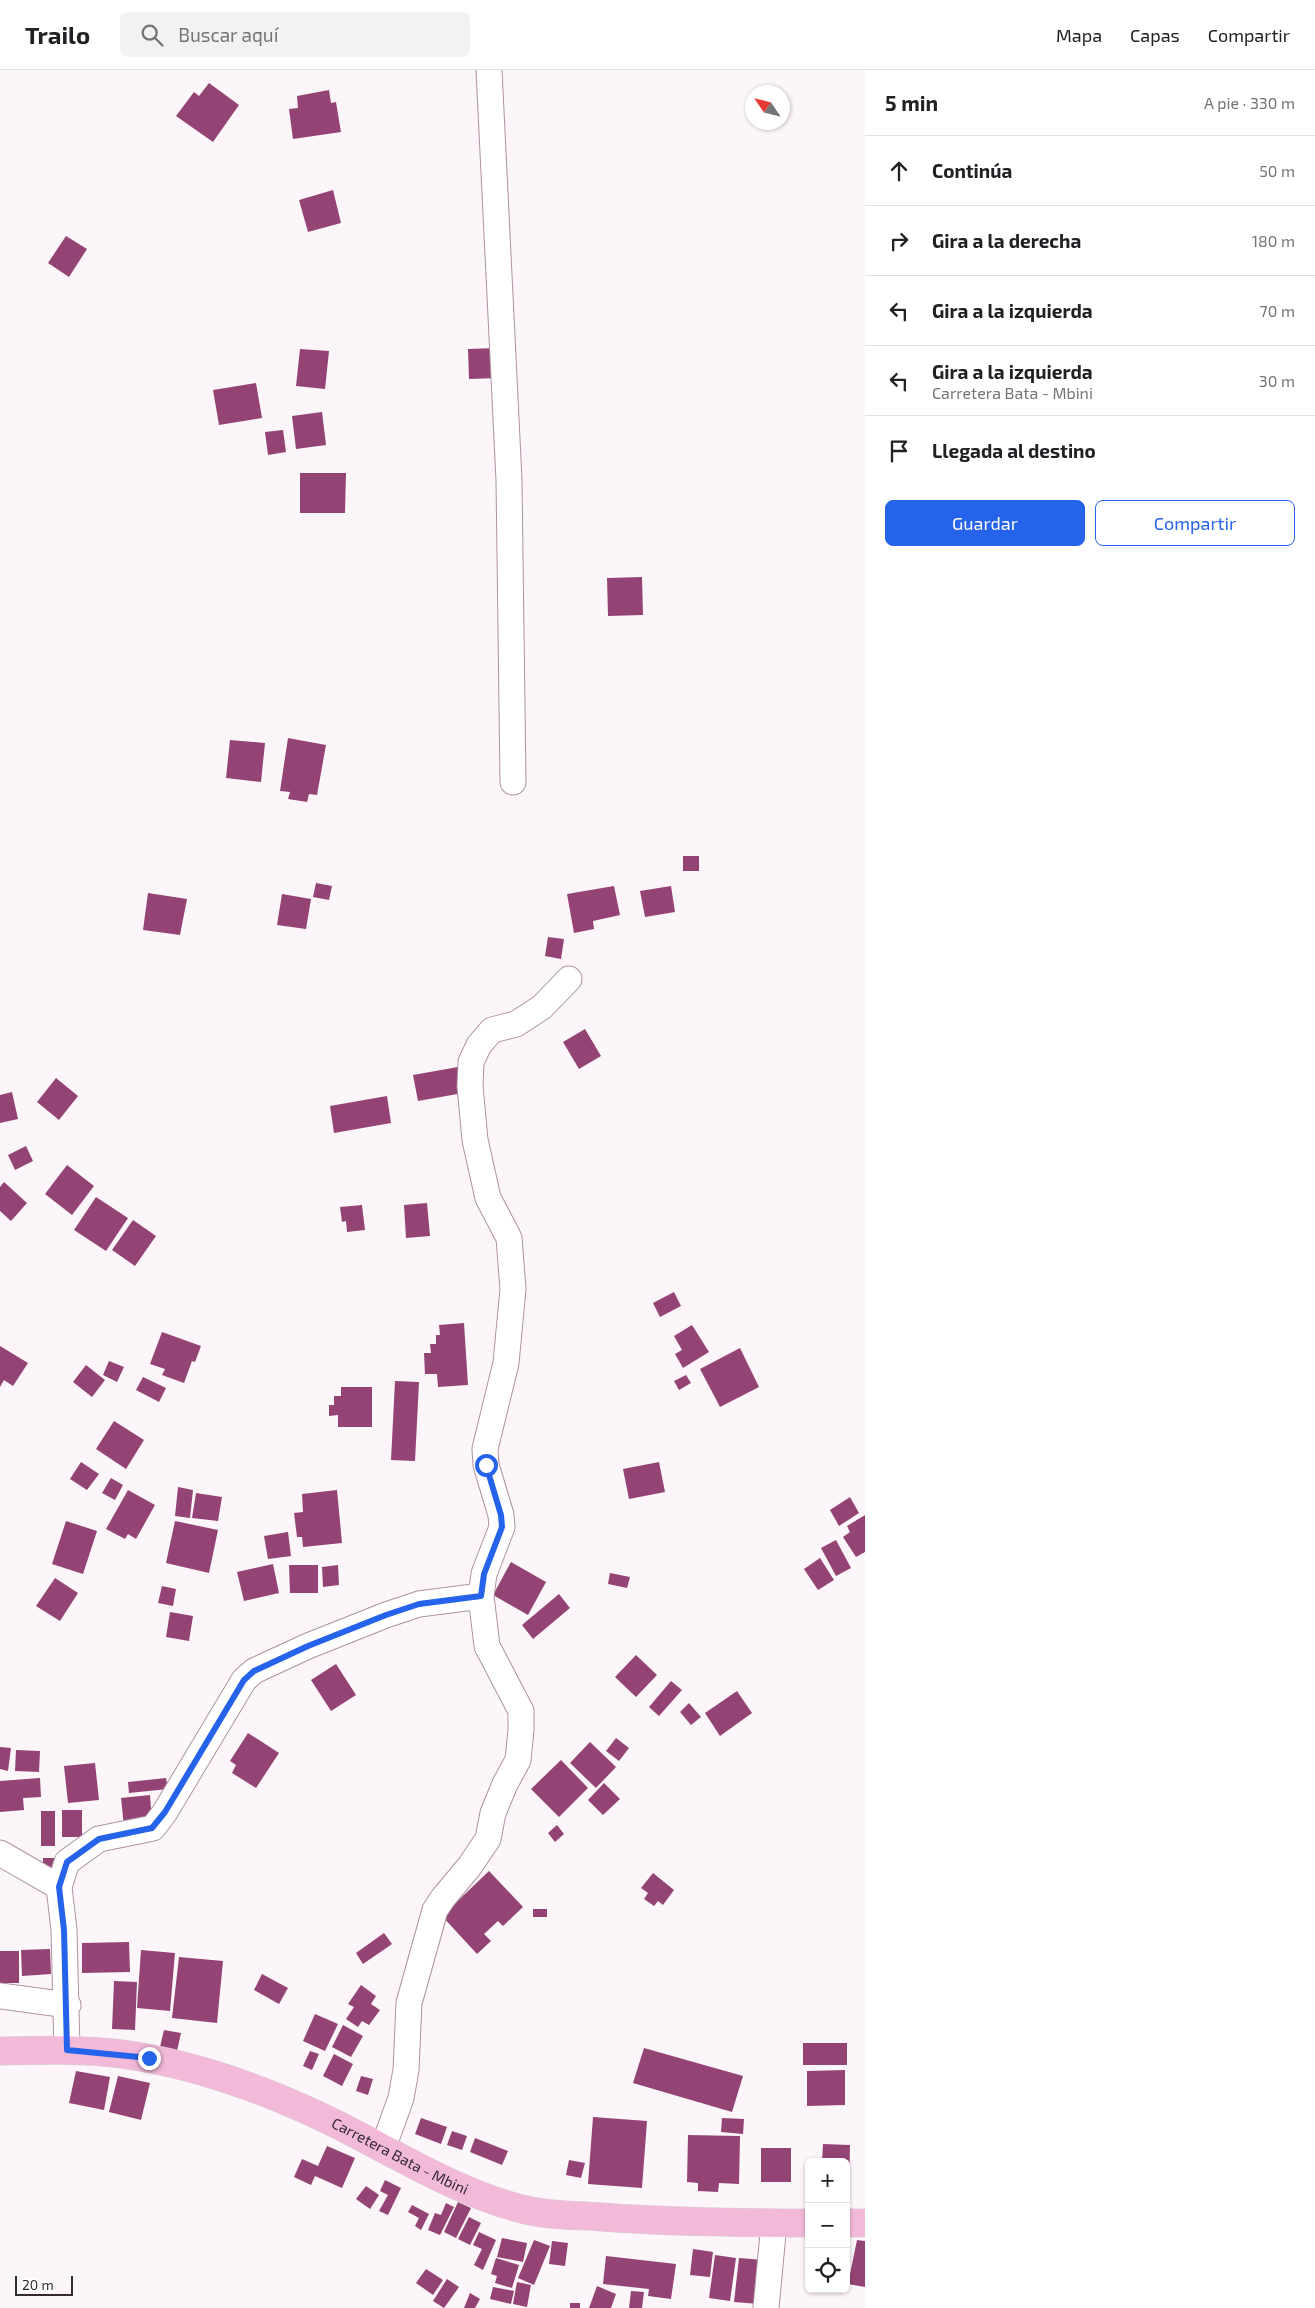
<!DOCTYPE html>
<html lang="es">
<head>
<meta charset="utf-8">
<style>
  :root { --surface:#fff; --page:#f2f2f2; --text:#202124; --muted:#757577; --line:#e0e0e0; --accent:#2563eb }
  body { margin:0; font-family:"Exo 2",sans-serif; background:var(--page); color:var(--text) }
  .controls { position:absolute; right:15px; bottom:15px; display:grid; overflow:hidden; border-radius:8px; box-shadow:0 1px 4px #0004 }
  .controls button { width:45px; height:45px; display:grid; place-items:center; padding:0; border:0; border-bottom:1px solid var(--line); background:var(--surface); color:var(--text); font:25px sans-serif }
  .compass { position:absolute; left:745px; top:15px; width:45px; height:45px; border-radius:50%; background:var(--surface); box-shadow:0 1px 4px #0004; rotate:305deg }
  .scale { position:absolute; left:15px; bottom:12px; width:58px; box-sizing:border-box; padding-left:5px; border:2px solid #362a30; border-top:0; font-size:14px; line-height:18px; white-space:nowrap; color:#362a30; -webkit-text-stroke:4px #fff; paint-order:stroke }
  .stop { position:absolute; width:15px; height:15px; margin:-11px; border:4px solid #2563eb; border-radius:50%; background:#fff }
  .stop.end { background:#2563eb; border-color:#fff; box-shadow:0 1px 5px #0008 }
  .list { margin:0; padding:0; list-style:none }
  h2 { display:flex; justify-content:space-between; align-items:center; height:65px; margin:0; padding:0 20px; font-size:21px }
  h2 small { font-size:16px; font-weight:400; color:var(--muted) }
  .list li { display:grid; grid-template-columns:32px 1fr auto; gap:15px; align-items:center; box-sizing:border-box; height:70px; padding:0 20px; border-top:1px solid var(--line) }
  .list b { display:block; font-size:19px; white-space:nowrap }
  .list p { margin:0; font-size:16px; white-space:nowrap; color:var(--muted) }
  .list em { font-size:16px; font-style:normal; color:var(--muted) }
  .actions { display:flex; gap:10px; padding:15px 20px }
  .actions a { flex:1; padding:11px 0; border:1px solid var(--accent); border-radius:8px; text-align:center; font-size:18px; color:var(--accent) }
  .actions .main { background:var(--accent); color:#fff }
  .icon { flex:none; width:28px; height:28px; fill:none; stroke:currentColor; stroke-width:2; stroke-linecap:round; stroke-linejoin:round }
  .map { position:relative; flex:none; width:865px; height:2238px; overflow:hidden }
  header { display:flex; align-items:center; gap:30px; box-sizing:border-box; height:70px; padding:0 25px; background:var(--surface); border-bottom:1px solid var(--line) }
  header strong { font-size:24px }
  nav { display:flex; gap:28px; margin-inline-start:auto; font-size:18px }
  .search { width:350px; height:45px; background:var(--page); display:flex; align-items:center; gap:12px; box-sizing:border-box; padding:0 18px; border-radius:8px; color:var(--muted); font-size:19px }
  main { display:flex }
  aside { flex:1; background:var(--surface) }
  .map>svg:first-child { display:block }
  .building { fill:#944474 }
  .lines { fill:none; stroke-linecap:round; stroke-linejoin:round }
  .minor-casing { stroke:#ae92a1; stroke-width:27 }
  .major-casing { stroke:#d7d4d6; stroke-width:29 }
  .minor { stroke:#fff; stroke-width:25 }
  .major { stroke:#f2b9d9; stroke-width:28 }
  .route { stroke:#2563eb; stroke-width:6 }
  .labels { text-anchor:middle; stroke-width:5; stroke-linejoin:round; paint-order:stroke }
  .street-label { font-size:15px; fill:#362a30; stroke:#fff }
</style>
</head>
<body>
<header>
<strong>Trailo</strong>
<div class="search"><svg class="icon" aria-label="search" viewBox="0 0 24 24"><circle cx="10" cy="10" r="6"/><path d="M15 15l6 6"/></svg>Buscar aquí</div>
<nav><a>Mapa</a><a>Capas</a><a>Compartir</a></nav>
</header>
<main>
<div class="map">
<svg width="865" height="2238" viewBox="0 0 865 2238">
  <rect width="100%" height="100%" fill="#fcf5f9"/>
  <!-- building -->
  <path class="building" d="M209,13L239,35L213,72L176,46L194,22L199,26Z
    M329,20L331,33L336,32L341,62L293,69L289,39L298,38L297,26Z
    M333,120L341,153L308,162L299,130Z
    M66,166L87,179L69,207L48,193Z
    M497,278L498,308L469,309L468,279Z
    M300,279L329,281L325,319L296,316Z
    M256,313L262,348L219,355L213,320Z
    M322,342L326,375L296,379L292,346Z
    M283,360L286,382L268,385L265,362Z
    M300,403H346L345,443H300Z
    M642,507L643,545L608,546L607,508Z
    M288,668L326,675L317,725L309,724L307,732L288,729L290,722L280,721Z
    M230,670L265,673L261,712L226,708Z
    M683,786H699V801H683Z
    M316,813L332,816L329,830L313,827Z
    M614,816L620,845L593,851L594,859L574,863L567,824Z
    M671,816L675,842L645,847L640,821Z
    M148,823L187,829L180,865L143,860Z
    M282,824L311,829L306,859L277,855Z
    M548,867L564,869L561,889L545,886Z
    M585,959L601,986L579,999L563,972Z
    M458,997L463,1023L418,1031L413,1005Z
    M56,1008L78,1026L59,1050L37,1032Z
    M12,1022L18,1049L0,1053V1025Z
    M387,1026L391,1053L334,1063L330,1036Z
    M26,1076L33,1091L15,1100L8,1085Z
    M67,1095L94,1116L72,1145L45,1124Z
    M4,1112L27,1133L11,1151L0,1141V1117Z
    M96,1127L128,1148L106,1181L74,1160Z
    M427,1133L430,1166L406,1168L404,1135Z
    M362,1135L365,1160L347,1162L346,1151L342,1152L340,1137Z
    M133,1150L156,1166L135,1196L112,1180Z
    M674,1222L681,1236L660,1247L653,1233Z
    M464,1253L468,1315L438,1317L437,1304H425L424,1283H431L430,1274H436V1265H440L439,1255Z
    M692,1255L709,1282L683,1298L675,1284L682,1280L674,1266Z
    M162,1262L201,1276L195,1292L192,1291L184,1313L162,1305L165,1299L150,1294Z
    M0,1276L28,1293L13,1316L4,1310L0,1317Z
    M740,1278L759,1317L720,1337L700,1299Z
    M109,1291L124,1297L117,1312L103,1305Z
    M86,1295L105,1310L92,1327L73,1312Z
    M686,1305L691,1313L679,1320L674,1311Z
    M143,1307L166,1318L159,1332L136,1320Z
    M395,1311L419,1312L415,1391L391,1390Z
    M341,1317H372V1357H338V1345L329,1346V1335H334V1326H341Z
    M114,1351L144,1370L126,1399L96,1379Z
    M81,1392L99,1404L87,1420L70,1409Z
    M659,1392L665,1422L629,1429L623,1399Z
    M111,1408L123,1415L115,1430L102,1423Z
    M178,1417L193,1420L190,1448L175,1446Z
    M128,1420L155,1435L136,1469L128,1464L125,1469L106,1459Z
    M337,1420L342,1473L303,1477L302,1467H297L294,1443L303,1442L302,1424Z
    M196,1423L222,1427L218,1451L192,1448Z
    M850,1427L859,1443L839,1456L830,1440Z
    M865,1445V1482L856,1487L843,1467L850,1462L847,1456Z
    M66,1451L97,1461L83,1504L52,1494Z
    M175,1451L218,1460L209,1503L166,1493Z
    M288,1462L291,1486L268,1489L264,1466Z
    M836,1470L851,1498L836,1506L821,1478Z
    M820,1488L834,1510L818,1520L804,1499Z
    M511,1492L546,1512L528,1545L493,1525Z
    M273,1494L279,1523L244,1531L237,1502Z
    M289,1495H318V1523H290Z
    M338,1495L339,1515L323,1517L322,1497Z
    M610,1503L630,1507L627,1518L608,1514Z
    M55,1508L78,1523L60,1551L36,1536Z
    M162,1516L176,1519L173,1536L158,1533Z
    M559,1524L570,1538L533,1569L522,1555Z
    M170,1542L193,1546L189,1571L166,1567Z
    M636,1585L657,1605L636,1627L615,1607Z
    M336,1594L356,1625L331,1641L311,1610Z
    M671,1611L682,1620L659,1646L649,1637Z
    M737,1621L752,1643L720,1666L705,1643Z
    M689,1633L701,1647L691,1655L680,1642Z
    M248,1663L279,1683L256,1718L232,1703L236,1695L230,1691Z
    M616,1668L629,1678L619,1691L606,1681Z
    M590,1672L616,1697L596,1718L570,1693Z
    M0,1677L11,1678L8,1701L0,1699Z
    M16,1680L40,1681L39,1702L15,1701Z
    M561,1690L588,1718L559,1747L531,1719Z
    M95,1693L99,1730L68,1733L64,1696Z
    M40,1708L41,1727L23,1728L24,1740L0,1742V1711Z
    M166,1708L168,1719L129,1723L128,1712Z
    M604,1713L620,1729L603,1745L588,1730Z
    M150,1725L152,1754L124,1757L121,1728Z
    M62,1740H82V1767H62Z
    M41,1741H55V1776H41Z
    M557,1755L564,1764L555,1772L548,1763Z
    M43,1788H55V1801H43Z
    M489,1801L523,1837L503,1856L498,1851L484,1864L491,1871L477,1884L442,1846Z
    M653,1803L674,1820L663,1835L658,1831L654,1836L644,1829L648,1823L641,1818Z
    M533,1839H547V1847H533Z
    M384,1863L392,1874L363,1894L356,1883Z
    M129,1872L130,1902L82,1903V1873Z
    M50,1879L51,1904L22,1906L21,1880Z
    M141,1880L175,1883L170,1941L137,1938Z
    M0,1881H19V1913H0Z
    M179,1887L223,1891L217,1953L172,1948Z
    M262,1904L288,1918L279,1934L254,1920Z
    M114,1911L137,1912L135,1960L112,1959Z
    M361,1915L376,1926L371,1934L380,1940L369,1955L362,1951L358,1957L346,1949L354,1937L348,1934Z
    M315,1944L338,1954L325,1981L303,1971Z
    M343,1955L363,1966L351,1987L332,1977Z
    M164,1960L181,1963L177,1981L160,1977Z
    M803,1973H847V1995H803Z
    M644,1978L743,2006L732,2042L633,2013Z
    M310,1981L319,1984L312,2000L303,1996Z
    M334,1984L353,1994L342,2016L323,2006Z
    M845,2000V2035L807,2036V2001Z
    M76,2001L110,2007L104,2040L69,2033Z
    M118,2006L150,2013L141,2050L109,2042Z
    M361,2006L373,2009L368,2025L356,2021Z
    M593,2047L647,2051L642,2118L588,2114Z
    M421,2048L447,2057L441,2074L415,2064Z
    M722,2048L744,2049L743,2064L721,2062Z
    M452,2061L467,2066L462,2080L447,2075Z
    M688,2065L740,2066L739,2114L719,2113L718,2122L698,2121V2113L687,2112Z
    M475,2068L508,2081L502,2095L470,2082Z
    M823,2074L850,2075L849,2117L846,2116V2092H822Z
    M327,2076L355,2088L342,2118L315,2106L311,2115L294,2107L302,2089L318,2096Z
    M761,2078H791V2112H761Z
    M569,2090L585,2093L581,2108L566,2105Z
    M385,2110L401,2118L388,2145L379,2141L388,2125L380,2121Z
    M366,2116L379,2125L370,2139L356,2129Z
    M458,2132L471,2138L456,2168L444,2162Z
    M446,2133L454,2137L440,2165L428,2160L435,2143L441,2145Z
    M412,2135L429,2144L421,2160L415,2156L419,2148L408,2142Z
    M469,2147L481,2153L470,2175L458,2169Z
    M479,2162L496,2170L483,2200L474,2195L482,2179L473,2175Z
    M502,2168L527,2173L523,2192L497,2187Z
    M534,2170L550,2176L534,2215L518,2208Z
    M857,2170L865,2171V2217L848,2214Z
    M552,2171L568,2173L565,2196L549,2194Z
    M693,2179L713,2182L710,2207L690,2205Z
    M715,2185L736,2188L730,2231L709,2228Z
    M606,2186L676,2194L671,2229L648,2226L649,2219L603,2214Z
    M496,2188L519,2195L512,2218L495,2213L497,2206L491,2204Z
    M739,2188L764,2190L759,2234L734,2232Z
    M426,2199L443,2210L433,2225L416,2213Z
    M447,2209L459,2217L444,2238L433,2231Z
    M517,2212L531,2215L527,2237L513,2234Z
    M597,2216L616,2224L611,2238H589Z
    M493,2217L514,2221L511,2234L490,2229Z
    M631,2221L644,2222L642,2238H629Z
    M470,2223L480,2229L475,2238H464Z
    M570,2233H580V2238H570Z"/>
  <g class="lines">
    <defs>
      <path id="minor" d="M489,0L509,410L513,712
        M0,1783L59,1817
        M0,1926L68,1935
        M67,1980L64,1860L59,1817L67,1792L99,1769L153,1758L165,1742L244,1610L254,1601L308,1576L386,1545L419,1534L481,1526
        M383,2078L401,2028L406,2000L409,1933L435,1840L443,1828L469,1797L488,1769L493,1743L505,1714L518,1690L521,1660V1641L487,1576L481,1526L484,1504L502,1457L501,1445L486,1395L485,1379L506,1293L513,1219L509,1168L488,1128L475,1070L470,1016L471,992L479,975L492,960L516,954L542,937L569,909
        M766,2238L774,2153"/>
      <g id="major">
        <path id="s1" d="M0,1981C41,1980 82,1979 122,1984C194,1994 266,2020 330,2051C391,2081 457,2123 522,2139C547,2146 576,2145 602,2147C671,2152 740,2153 809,2153"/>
        <path d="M846,2153H865"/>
      </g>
    </defs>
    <!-- minor casing -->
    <use href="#minor" class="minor-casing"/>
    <!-- major casing -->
    <use href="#major" class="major-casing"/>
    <!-- minor -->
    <use href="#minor" class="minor"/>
    <!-- major -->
    <use href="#major" class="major"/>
  </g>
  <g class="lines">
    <!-- route -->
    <path class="route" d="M149,1988L67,1980L64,1860L59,1817L67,1792L99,1769L152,1758L165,1742L244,1610L254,1601L308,1576L386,1545L419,1534L481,1526L484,1504L502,1457L501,1445L486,1395"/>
  </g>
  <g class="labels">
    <!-- street labels -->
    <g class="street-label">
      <text dy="5" stroke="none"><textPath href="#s1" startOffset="420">Carretera Bata - Mbini</textPath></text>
    </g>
  </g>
</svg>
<div class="controls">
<button>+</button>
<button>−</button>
<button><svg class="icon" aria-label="locate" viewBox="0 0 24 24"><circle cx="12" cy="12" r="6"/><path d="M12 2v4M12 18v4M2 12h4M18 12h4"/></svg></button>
</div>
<svg class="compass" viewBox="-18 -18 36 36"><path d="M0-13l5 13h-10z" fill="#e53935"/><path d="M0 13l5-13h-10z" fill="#757577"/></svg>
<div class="scale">20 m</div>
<div class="stop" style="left:486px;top:1395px"></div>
<div class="stop end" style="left:149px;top:1988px"></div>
</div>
<aside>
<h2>5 min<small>A pie · 330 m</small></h2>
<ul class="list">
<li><svg class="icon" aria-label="ahead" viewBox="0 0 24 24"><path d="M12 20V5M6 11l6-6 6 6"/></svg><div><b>Continúa</b></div><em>50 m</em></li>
<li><svg class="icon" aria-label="right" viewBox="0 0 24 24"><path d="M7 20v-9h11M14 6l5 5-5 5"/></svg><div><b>Gira a la derecha</b></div><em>180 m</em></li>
<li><svg class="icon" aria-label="left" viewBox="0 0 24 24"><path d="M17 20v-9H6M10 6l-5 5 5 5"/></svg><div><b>Gira a la izquierda</b></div><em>70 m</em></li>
<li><svg class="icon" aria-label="left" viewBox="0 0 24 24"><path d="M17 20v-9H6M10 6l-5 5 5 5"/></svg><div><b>Gira a la izquierda</b><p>Carretera Bata - Mbini</p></div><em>30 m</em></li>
<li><svg class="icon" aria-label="arrive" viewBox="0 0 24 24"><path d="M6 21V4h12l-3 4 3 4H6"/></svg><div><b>Llegada al destino</b></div></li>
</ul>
<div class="actions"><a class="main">Guardar</a><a>Compartir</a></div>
</aside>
</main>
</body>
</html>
